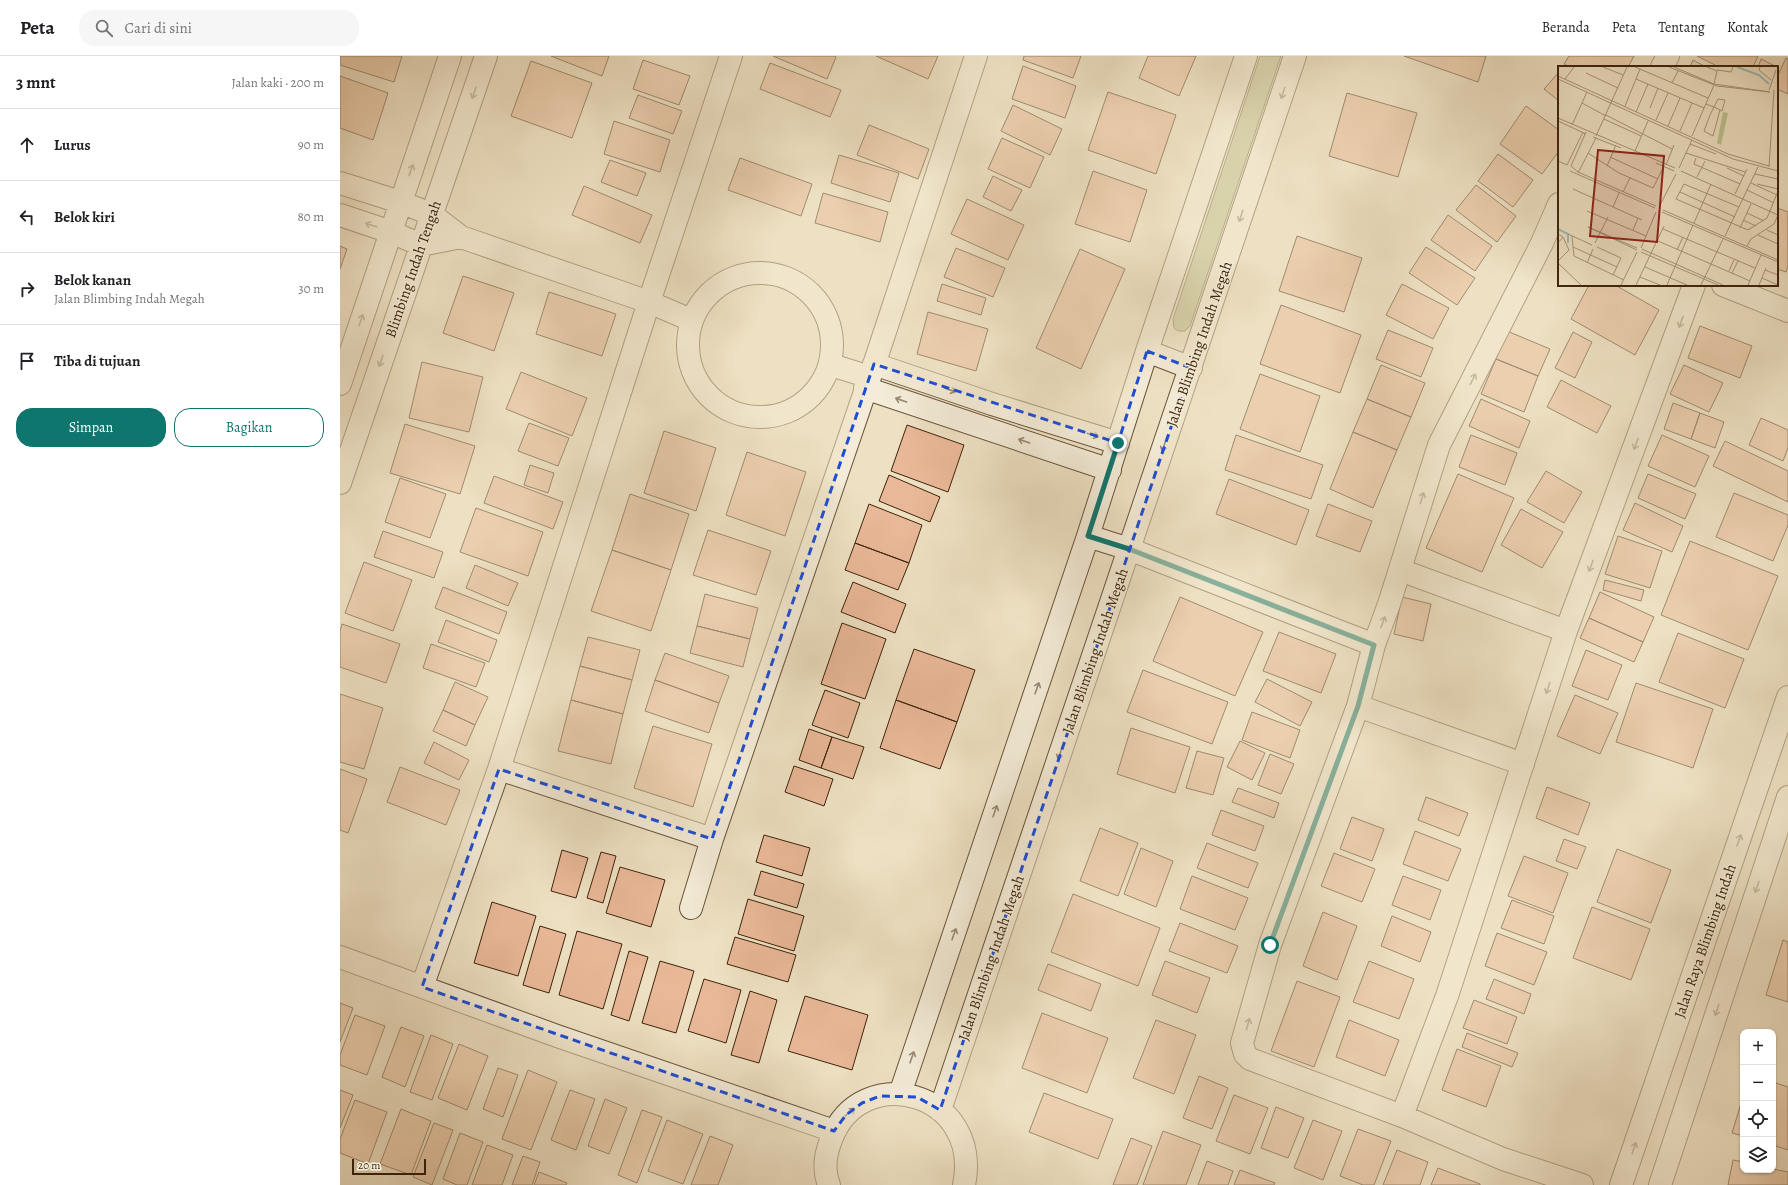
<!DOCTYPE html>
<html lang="id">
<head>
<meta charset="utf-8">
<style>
  :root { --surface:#fff; --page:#f6f6f6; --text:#202124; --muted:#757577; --line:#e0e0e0; --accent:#0f766e }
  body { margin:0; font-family:Alegreya,serif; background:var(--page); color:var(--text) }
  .controls { position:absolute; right:12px; bottom:12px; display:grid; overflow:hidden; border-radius:8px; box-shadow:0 1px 3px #0004 }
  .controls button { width:36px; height:36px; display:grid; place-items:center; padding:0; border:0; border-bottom:1px solid var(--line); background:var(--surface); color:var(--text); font:20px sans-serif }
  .scale { position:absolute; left:12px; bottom:10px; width:74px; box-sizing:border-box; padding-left:4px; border:2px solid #3d240b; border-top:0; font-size:11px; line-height:14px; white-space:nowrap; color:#3d240b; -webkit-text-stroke:3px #f4ecd8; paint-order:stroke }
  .stop { position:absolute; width:12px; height:12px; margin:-9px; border:3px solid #0f766e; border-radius:50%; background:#fff }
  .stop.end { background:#0f766e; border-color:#fff; box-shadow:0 1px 4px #0008 }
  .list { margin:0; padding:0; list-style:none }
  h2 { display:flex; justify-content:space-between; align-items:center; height:52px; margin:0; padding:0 16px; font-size:17px }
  h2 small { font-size:13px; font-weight:400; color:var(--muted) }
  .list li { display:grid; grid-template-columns:26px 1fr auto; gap:12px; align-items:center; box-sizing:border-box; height:72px; padding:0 16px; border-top:1px solid var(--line) }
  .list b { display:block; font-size:15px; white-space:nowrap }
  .list p { margin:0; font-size:13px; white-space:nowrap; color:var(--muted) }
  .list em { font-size:13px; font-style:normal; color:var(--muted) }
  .actions { display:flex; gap:8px; padding:12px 16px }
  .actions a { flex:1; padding:9px 0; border:1px solid var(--accent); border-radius:16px; text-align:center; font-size:14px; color:var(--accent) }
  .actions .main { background:var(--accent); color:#fff }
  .icon { flex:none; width:22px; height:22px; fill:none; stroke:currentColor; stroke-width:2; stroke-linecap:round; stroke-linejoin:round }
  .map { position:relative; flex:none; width:1448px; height:1129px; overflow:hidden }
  header { display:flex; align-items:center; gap:24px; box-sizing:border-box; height:56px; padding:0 20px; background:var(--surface); border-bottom:1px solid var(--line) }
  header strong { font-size:19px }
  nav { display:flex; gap:22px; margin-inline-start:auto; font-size:14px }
  .search { width:280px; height:36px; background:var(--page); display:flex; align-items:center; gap:10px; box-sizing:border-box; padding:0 14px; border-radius:16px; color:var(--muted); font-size:15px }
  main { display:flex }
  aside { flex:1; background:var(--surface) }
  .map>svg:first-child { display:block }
  .green { fill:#bec190; stroke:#7e724e }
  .building { fill:#e9b898; stroke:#3d240b }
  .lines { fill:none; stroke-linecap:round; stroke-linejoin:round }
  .minor-casing { stroke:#695339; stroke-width:24 }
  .minor { stroke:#f4ecd8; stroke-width:22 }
  .oneway { stroke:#988872 }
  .route { stroke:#0f766e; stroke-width:5 }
  .marked { fill:none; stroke:#1d4ed8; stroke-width:3; stroke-dasharray:8 5; stroke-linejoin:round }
  .labels { text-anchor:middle; stroke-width:3; stroke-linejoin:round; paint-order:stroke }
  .street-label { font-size:15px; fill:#3d240b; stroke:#f4ecd8 }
  .inset-river { fill:none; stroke:#9abcb8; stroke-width:2 }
  .inset-road { fill:none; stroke:#a79579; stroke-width:1 }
  .view { fill:#8f2418; fill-opacity:0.15; stroke:#8f2418; stroke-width:2 }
  .inset-edge { fill:none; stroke:#3d240b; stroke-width:2 }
</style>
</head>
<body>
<header>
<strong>Peta</strong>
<div class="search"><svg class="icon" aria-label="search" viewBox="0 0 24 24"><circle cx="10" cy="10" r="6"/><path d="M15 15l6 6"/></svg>Cari di sini</div>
<nav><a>Beranda</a><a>Peta</a><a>Tentang</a><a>Kontak</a></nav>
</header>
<main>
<aside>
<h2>3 mnt<small>Jalan kaki · 200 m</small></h2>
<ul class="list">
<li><svg class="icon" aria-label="ahead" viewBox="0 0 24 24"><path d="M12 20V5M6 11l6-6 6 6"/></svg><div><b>Lurus</b></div><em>90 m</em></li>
<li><svg class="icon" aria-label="left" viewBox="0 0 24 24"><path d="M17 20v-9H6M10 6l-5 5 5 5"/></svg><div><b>Belok kiri</b></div><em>80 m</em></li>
<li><svg class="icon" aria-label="right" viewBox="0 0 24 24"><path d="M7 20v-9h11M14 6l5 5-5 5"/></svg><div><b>Belok kanan</b><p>Jalan Blimbing Indah Megah</p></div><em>30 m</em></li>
<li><svg class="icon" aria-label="arrive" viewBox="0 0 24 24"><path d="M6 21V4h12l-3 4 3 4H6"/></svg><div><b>Tiba di tujuan</b></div></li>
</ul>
<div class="actions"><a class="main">Simpan</a><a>Bagikan</a></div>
</aside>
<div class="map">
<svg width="1448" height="1129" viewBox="0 0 1448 1129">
  <rect width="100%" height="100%" fill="#eee1c3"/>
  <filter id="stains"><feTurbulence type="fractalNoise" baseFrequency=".005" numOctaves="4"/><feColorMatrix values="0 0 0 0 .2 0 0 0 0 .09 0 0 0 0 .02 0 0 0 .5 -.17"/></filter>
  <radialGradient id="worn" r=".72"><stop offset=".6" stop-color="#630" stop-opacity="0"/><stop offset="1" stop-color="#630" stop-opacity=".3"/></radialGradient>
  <!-- green -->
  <path class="green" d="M920,0H941L850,270L845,275H838L834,272L833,263Z"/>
  <!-- building -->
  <path class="building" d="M0,0H62L54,26L0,9Z
    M211,0H269L262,20Z
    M433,0H495L496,1L487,23Z
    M536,0H598L588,23Z
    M684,0H741L733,22L683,4Z
    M808,0H856L839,40L799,22Z
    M1064,0H1146L1138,26Z
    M1229,0H1294L1288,11H1230L1224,8Z
    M1357,0H1418L1413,11H1379Z
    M1446,2L1448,3V38L1437,33V21Z
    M1421,3L1437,11H1418Z
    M303,4L350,20L339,49L293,33Z
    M1353,4L1366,11H1350Z
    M191,5L252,27L232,82L171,60Z
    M430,7L501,34L490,61L420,33Z
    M683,10L736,30L725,62L672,43Z
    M1219,16V45L1204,33Z
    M0,20L48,37L33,84L0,72Z
    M768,36L836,59L816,118L748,94Z
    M1007,37L1077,57L1058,121L989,100Z
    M298,39L342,55L333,78L289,62Z
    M673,49L722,73L710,99L661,75Z
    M1186,50L1219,74V95L1202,118L1160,88Z
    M274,65L330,84L320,116L264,98Z
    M529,69L589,93L578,123L517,99Z
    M662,82L704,101L690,132L648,113Z
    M1158,98L1193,124L1173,151L1138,125Z
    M499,99L559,117L550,146L491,127Z
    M400,102L472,128L461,160L388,134Z
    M270,104L306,117L297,140L261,126Z
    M753,115L807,134L790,186L735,168Z
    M653,120L682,134L671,155L643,141Z
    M1136,129L1176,160L1157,186L1116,154Z
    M244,130L312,159L300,187L232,159Z
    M483,137L548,156L540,186L475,167Z
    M627,143L684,169L668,204L611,178Z
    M1437,152L1448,156V210L1446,216L1437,213Z
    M1108,159L1152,190L1135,215L1091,184Z
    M957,180L1022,202L1004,256L939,235Z
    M0,190L7,193L0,213Z
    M1086,191L1135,222L1117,249L1069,217Z
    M616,192L665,212L653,241L604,221Z
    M740,193L785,213L741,313L696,292Z
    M123,220L174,237L154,295L103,277Z
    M602,228L646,242L641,259L597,245Z
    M1062,228L1109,252L1093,283L1046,259Z
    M1249,229H1275L1319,254L1295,299L1231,263Z
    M209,236L276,258L262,300L196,278Z
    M941,249L1021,279L1000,337L920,308Z
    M588,256L648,273L636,315L577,298Z
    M1360,270L1412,290L1400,322L1348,302Z
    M1048,274L1093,292L1081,321L1036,303Z
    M1167,275L1210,293L1198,320L1156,303Z
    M1233,276L1252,286L1235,322L1215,312Z
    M1156,303L1198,320L1184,356L1141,338Z
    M82,306L143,321L129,376L69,362Z
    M1041,309L1085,327L1071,361L1027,343Z
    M1344,309L1383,327L1369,356L1330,338Z
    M181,316L247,342L232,380L166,353Z
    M920,318L980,340L960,396L900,373Z
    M1221,324L1271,350L1257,377L1207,351Z
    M1027,343L1071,361L1057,394L1013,376Z
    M1141,343L1190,365L1179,392L1129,370Z
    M1333,347L1360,357L1351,383L1324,373Z
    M1360,357L1384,366L1375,392L1351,383Z
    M1421,362L1448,374V392L1443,405L1409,389Z
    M189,367L229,382L218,410L178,395Z
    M65,368L135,390L120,438L50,417Z
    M567,369L624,389L608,436L551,415Z
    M324,375L376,392L356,455L304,437Z
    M1013,376L1057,394L1033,452L990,433Z
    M896,379L983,409L971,443L885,414Z
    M1131,379L1177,397L1165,429L1119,411Z
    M1322,379L1369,400L1355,431L1308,410Z
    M1385,385L1448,415V446L1373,410Z
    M407,396L466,416L445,480L386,459Z
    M190,409L214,417L208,437L184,429Z
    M1206,415L1242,436L1224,467L1187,446Z
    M1118,418L1174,442L1142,516L1086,492Z
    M1308,418L1356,438L1345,463L1298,442Z
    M549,419L600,441L590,466L539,445Z
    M154,420L223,446L213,473L144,447Z
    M60,422L106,438L90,482L45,466Z
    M889,423L969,454L956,489L876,458Z
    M1394,437L1448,459V469L1433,505L1376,481Z
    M290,438L349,458L331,514L272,494Z
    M1295,447L1343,470L1332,496L1283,474Z
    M529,448L582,469L569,507L515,487Z
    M988,448L1032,465L1020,496L976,480Z
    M136,452L203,476L188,520L120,496Z
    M1181,453L1223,476L1202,512L1161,489Z
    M368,474L431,495L416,539L353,519Z
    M43,475L103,496L94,522L34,501Z
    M1278,480L1322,495L1310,532L1265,518Z
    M1350,485L1438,520L1408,594L1321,559Z
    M515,487L569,507L558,534L505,514Z
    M272,494L331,514L311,575L251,555Z
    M24,506L72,524L53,575L5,557Z
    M135,509L178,527L168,550L126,532Z
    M1265,524L1304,534L1301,545L1263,534Z
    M513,526L566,548L555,577L501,556Z
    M103,531L167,556L159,578L95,552Z
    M1260,536L1314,561L1303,586L1249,562Z
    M365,538L418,552L410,583L357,570Z
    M840,541L923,576L895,640L813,605Z
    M1062,541L1091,548L1083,585L1054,578Z
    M1249,562L1303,586L1294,606L1240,582Z
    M106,564L157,584L149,606L98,586Z
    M502,567L546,583L525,643L481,628Z
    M2,568L60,588L46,627L0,611V575Z
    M357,570L410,583L403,611L350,597Z
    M939,576L996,598L981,637L923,615Z
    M1338,577L1404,603L1385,652L1319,626Z
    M248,581L300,594L292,624L240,610Z
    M91,588L145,607L136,631L83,612Z
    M574,593L635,614L617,666L556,644Z
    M1246,594L1282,609L1268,644L1232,630Z
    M325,597L389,620L379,647L315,624Z
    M240,610L292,624L283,658L231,644Z
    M803,614L888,646L872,688L787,656Z
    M927,623L972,646L960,670L915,646Z
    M315,624L379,647L369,677L305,655Z
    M115,626L148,641L135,669L103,654Z
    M1296,627L1373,653L1353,712L1276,686Z
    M485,634L520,647L508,682L472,669Z
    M0,638L43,652L24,713L0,706Z
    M1235,639L1278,657L1260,698L1217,680Z
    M231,644L283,658L271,708L218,695Z
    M556,644L617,666L600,713L540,692Z
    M103,654L135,669L126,690L93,675Z
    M912,656L960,674L950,702L902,684Z
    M313,670L372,688L353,751L294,732Z
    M791,672L850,691L835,737L777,718Z
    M469,673L492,681L481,712L459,704Z
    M492,681L524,691L513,723L481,712Z
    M900,685L925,697L912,724L887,711Z
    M94,686L129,704L119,724L84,707Z
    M857,695L884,702L873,739L846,732Z
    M930,698L954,708L941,738L918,729Z
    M454,710L493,723L484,750L445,736Z
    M60,711L120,734L106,769L47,746Z
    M0,713L27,723L8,777L0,774Z
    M1207,731L1250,747L1238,779L1196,762Z
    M898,732L939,747L934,762L892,746Z
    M1086,741L1128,757L1119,780L1078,764Z
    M881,754L924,770L915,795L872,779Z
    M1012,761L1044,773L1032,805L1000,793Z
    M760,772L798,787L778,840L740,825Z
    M1075,775L1121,793L1108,825L1063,808Z
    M424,779L470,792L462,820L416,806Z
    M1224,783L1246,791L1237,813L1216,805Z
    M867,787L918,807L908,832L857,812Z
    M801,792L833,805L816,851L784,838Z
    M1277,793L1331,814L1311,867L1257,846Z
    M222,794L248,802L236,842L211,835Z
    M261,796L276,800L263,847L247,842Z
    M994,797L1035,813L1022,846L981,830Z
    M1184,800L1228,817L1213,857L1168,840Z
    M280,811L325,824L311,871L266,857Z
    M421,815L464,828L457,852L414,839Z
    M852,820L908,842L895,874L840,853Z
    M1063,820L1101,834L1090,864L1052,849Z
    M733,838L820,872L798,930L711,896Z
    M408,843L464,860L454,895L398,878Z
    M1172,844L1214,860L1204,888L1161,872Z
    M152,846L196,860L178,920L134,907Z
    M1252,851L1310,873L1291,924L1233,902Z
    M983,856L1017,870L997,924L963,910Z
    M1052,860L1091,876L1080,906L1041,890Z
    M840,867L898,890L887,917L829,895Z
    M200,870L226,878L209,937L183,929Z
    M237,875L282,888L263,953L219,939Z
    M1157,877L1207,896L1194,929L1145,910Z
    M395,881L456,899L448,926L387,908Z
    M1443,884L1448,886V946L1426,939Z
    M289,895L308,901L289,965L271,959Z
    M320,905L354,915L336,977L302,967Z
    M825,905L870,922L857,957L812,939Z
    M1029,905L1074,923L1059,963L1013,946Z
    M708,908L761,928L751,955L698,934Z
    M364,923L401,934L386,987L348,975Z
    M1154,923L1191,938L1184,958L1146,943Z
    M957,925L1000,941L974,1011L931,995Z
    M410,935L437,944L419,1007L391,999Z
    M465,940L528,959L512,1014L448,995Z
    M1134,944L1177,961L1167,988L1123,972Z
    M0,947L13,952L0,986Z
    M702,957L768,982L747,1037L682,1012Z
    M15,959L45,970L27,1019L0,1009V999Z
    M816,964L856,979L834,1038L793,1022Z
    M1009,964L1059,984L1045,1020L996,1001Z
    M61,971L84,980L65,1031L42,1021Z
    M1127,977L1178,997L1172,1011L1122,991Z
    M91,979L113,988L92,1044L70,1036Z
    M119,988L148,1000L127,1054L98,1042Z
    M1117,993L1161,1010L1146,1051L1102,1034Z
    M158,1012L178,1019L163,1061L143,1053Z
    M188,1014L217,1026L191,1094L162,1083Z
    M859,1020L888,1032L872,1073L843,1062Z
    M1433,1026L1448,1031V1094L1433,1089Z
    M0,1034L13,1039L0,1072Z
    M230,1034L255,1043L236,1094L211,1084Z
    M704,1037L773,1063L758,1103L689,1076Z
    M894,1039L928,1052L910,1098L876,1085Z
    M1403,1041V1080L1392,1077Z
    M265,1043L287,1052L269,1098L248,1090Z
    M15,1044L47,1056L28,1108L0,1097V1083Z
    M936,1051L964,1062L948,1102L921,1092Z
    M61,1053L91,1065L71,1119L40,1108Z
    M302,1054L322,1061L297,1127L278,1119Z
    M327,1064L363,1078L343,1128L308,1115Z
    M973,1064L1002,1075L983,1124L954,1112Z
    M94,1067L113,1074L92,1129L73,1121Z
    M1018,1073L1051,1085L1034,1129H1023L1000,1120Z
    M823,1075L861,1089L846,1129H803Z
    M120,1077L143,1086L127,1129H117L103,1123Z
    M370,1080L393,1089L378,1129H351Z
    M791,1082L812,1090L797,1129H773Z
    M147,1089L173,1099L162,1129H132Z
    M1057,1094L1088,1106L1080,1129H1043Z
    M183,1100L200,1106L192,1129H172Z
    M1393,1104L1403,1106V1114H1433V1113L1448,1116V1129H1388Z
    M867,1105L893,1115L888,1129H858Z
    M1098,1112L1140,1128V1129H1091Z
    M900,1114L935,1127L934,1129H894Z
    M199,1116L227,1127L226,1129H194Z"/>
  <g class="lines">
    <defs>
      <path id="minor" d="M1322,11L1328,0
        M0,127L60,146L91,158L121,181L309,246L351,264
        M1219,148L1202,187L1099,389L1049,548L1034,589L1018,650L930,889L902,987L905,998L910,1003L1062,1060L1163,1103L1242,1129
        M0,159L51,176L81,189L121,181
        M348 289a72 72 0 1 1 144 0a72 72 0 1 1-144 0Z
        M1383,229L1448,255
        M807,295L851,312
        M534,308L652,348L778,387
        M491,309L530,321
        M0,328L110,0
        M525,332L770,414
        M0,427L146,0
        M748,480L789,493L1034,589
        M1060,514L1226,575
        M1018,650L1183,708
        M159,713L372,783
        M351,852L372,783L530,321L636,0
        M0,901L217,980L494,1075
        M82,931L159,713L309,246L391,0
        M560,1038L748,480L807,295L906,0
        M600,1054L955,0
        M1062,1060L1107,940L1226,575L1354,229
        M489,1129C483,1114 485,1099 491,1084C520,1004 643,1035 624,1129
        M1281,1129L1448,641
        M1320,1129L1448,741"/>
    </defs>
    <!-- minor casing -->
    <use href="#minor" class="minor-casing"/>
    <!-- minor -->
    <use href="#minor" class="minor"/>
  </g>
  <!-- one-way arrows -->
  <defs><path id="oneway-shaft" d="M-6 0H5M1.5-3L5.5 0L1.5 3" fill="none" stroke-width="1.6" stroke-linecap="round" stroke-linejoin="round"/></defs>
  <g class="oneway">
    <use href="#oneway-shaft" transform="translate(134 37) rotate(109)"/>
    <use href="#oneway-shaft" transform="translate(943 37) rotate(108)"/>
    <use href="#oneway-shaft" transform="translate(71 114) rotate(-71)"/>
    <use href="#oneway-shaft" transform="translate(901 160) rotate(108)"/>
    <use href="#oneway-shaft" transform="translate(31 169) rotate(-162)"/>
    <use href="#oneway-shaft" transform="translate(21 264) rotate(-71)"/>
    <use href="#oneway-shaft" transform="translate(1341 266) rotate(110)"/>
    <use href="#oneway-shaft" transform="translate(41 305) rotate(109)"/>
    <use href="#oneway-shaft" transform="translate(1133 323) rotate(-63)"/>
    <use href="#oneway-shaft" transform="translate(610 334) rotate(19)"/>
    <use href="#oneway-shaft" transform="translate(561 344) rotate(-161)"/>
    <use href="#oneway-shaft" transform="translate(753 379) rotate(18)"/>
    <use href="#oneway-shaft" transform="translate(684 385) rotate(-161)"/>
    <use href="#oneway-shaft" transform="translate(1296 388) rotate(110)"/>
    <use href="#oneway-shaft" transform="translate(824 390) rotate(109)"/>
    <use href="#oneway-shaft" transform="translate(1082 442) rotate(-73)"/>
    <use href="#oneway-shaft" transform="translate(1251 510) rotate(110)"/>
    <use href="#oneway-shaft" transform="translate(1043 566) rotate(-70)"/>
    <use href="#oneway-shaft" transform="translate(697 632) rotate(-71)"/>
    <use href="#oneway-shaft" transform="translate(1208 632) rotate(108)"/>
    <use href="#oneway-shaft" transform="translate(720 698) rotate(109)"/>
    <use href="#oneway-shaft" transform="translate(655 755) rotate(-71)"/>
    <use href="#oneway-shaft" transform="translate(1399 784) rotate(-71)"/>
    <use href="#oneway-shaft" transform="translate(1417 831) rotate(109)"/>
    <use href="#oneway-shaft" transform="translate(614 878) rotate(-71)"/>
    <use href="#oneway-shaft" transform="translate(1377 954) rotate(108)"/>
    <use href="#oneway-shaft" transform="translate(908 968) rotate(-74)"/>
    <use href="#oneway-shaft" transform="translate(572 1001) rotate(-71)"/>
    <use href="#oneway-shaft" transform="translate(510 1056) rotate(-40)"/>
    <use href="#oneway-shaft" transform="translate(1294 1092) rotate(-71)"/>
  </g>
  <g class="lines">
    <!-- route -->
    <path class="route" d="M778,387L748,480L789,493L1034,589L1018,650L930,889"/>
  </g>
  <!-- marked area -->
  <path d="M0 0H1448V1129H0ZM807,295L851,312L600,1054L577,1041L540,1040L522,1047L506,1059L494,1075L82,931L159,713L372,783L534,308L778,387Z" fill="#eee1c3" fill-opacity=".55" fill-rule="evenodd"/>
  <path class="marked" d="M807,295L851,312L600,1054L577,1041L540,1040L522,1047L506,1059L494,1075L82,931L159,713L372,783L534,308L778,387Z"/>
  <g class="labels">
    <!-- street labels -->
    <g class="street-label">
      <text transform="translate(73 213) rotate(-71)" y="5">Blimbing Indah Tengah</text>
      <text transform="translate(859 288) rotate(-71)" y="5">Jalan Blimbing Indah Megah</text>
      <text transform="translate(755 595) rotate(-71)" y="5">Jalan Blimbing Indah Megah</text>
      <text transform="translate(1365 885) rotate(-71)" y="5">Jalan Raya Blimbing Indah</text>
      <text transform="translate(651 902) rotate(-71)" y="5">Jalan Blimbing Indah Megah</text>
    </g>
  </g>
  <!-- overview -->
  <g transform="translate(1218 10)">
    <rect width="220" height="220" fill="#eee1c3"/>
    <path d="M165,46L170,47L163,79L159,77Z" fill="#bec190"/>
    <path class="inset-river" d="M179,1L201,9L211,18M0,163L10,168V177"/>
    <path class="inset-road" d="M45,1L65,9M77,1L150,32M111,1L159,20L212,26L156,18L116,1M149,1L159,5L156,18M202,1L201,4L213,14M159,4L173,6L175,1M28,7L60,22M0,10L170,88L211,100M0,13L175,93L220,105M7,13L16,1M78,13L146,42M114,17L120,5M211,24L218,4M24,37L48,50M148,38L156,41L164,45L167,34L160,33L152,49L146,65L155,70L162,44M67,40L82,3M92,42L100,22M78,46L90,18M48,49L114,83M0,52L117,102M46,53L83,70M98,54L110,27M0,55L28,68M14,59L29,26M110,60L122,32M122,65L134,37M28,66L13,100L20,106L98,140M38,70L69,1M134,70L156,19M35,71L63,82M132,78L158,88M77,85L90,55M30,87L61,107L95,122L106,100M128,87L187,106M52,91L100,113M138,92L136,98L182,118M0,95L9,99L25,66M98,97L116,105M108,99L116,79M49,100L58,79M211,101L216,24M121,102L134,74M169,102L186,110M12,105L97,142M123,105L220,149M20,107L38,72M197,108L220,113M139,111L147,95M193,117L219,129M199,118L220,123M15,123L84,154M189,124L216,137M65,126L72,112M122,126L177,151M177,128L189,103M102,139L118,108M55,141L61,127M181,141L126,118L118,133L190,164L209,152L220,125M105,144L220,194M29,145L88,170M104,146L220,196M189,147L206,155M185,154L198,160M136,157L153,118M182,162L193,138M105,163L197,202M75,164L80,152M209,164L220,169M0,168L5,171L0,177M10,168L34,179M200,169L220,178M14,170L16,190L66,214M167,170L200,101M100,175L192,215M37,177L50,151M189,180L193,173L216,158L220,149M15,181L59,201M39,181L63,192L55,209M83,182L98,146M84,183L165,219M79,184L30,161L79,182M119,184L125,171M83,186L160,219M0,195L11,184L5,171M0,197L23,219M29,197L35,183M87,201L129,219M207,204L220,209M171,205L176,194M174,207L180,195M82,211L102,219M204,212L220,219M63,219L79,186M78,219L106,160M109,219L135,159M143,219L165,173M190,219L203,189M201,219L208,202"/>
    <path class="view" d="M40,84L106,90L99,176L32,170Z"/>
    <rect width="220" height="220" class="inset-edge"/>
  </g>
  <rect width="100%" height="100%" filter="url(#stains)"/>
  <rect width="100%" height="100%" fill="url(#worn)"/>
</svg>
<div class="controls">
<button>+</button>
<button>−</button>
<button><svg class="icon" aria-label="locate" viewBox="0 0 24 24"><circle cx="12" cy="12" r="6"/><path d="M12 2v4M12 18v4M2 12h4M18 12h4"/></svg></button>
<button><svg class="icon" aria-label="layers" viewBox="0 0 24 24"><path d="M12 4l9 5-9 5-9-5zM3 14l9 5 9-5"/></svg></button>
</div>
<div class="scale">20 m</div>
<div class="stop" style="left:930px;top:889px"></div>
<div class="stop end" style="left:778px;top:387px"></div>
</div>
</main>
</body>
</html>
